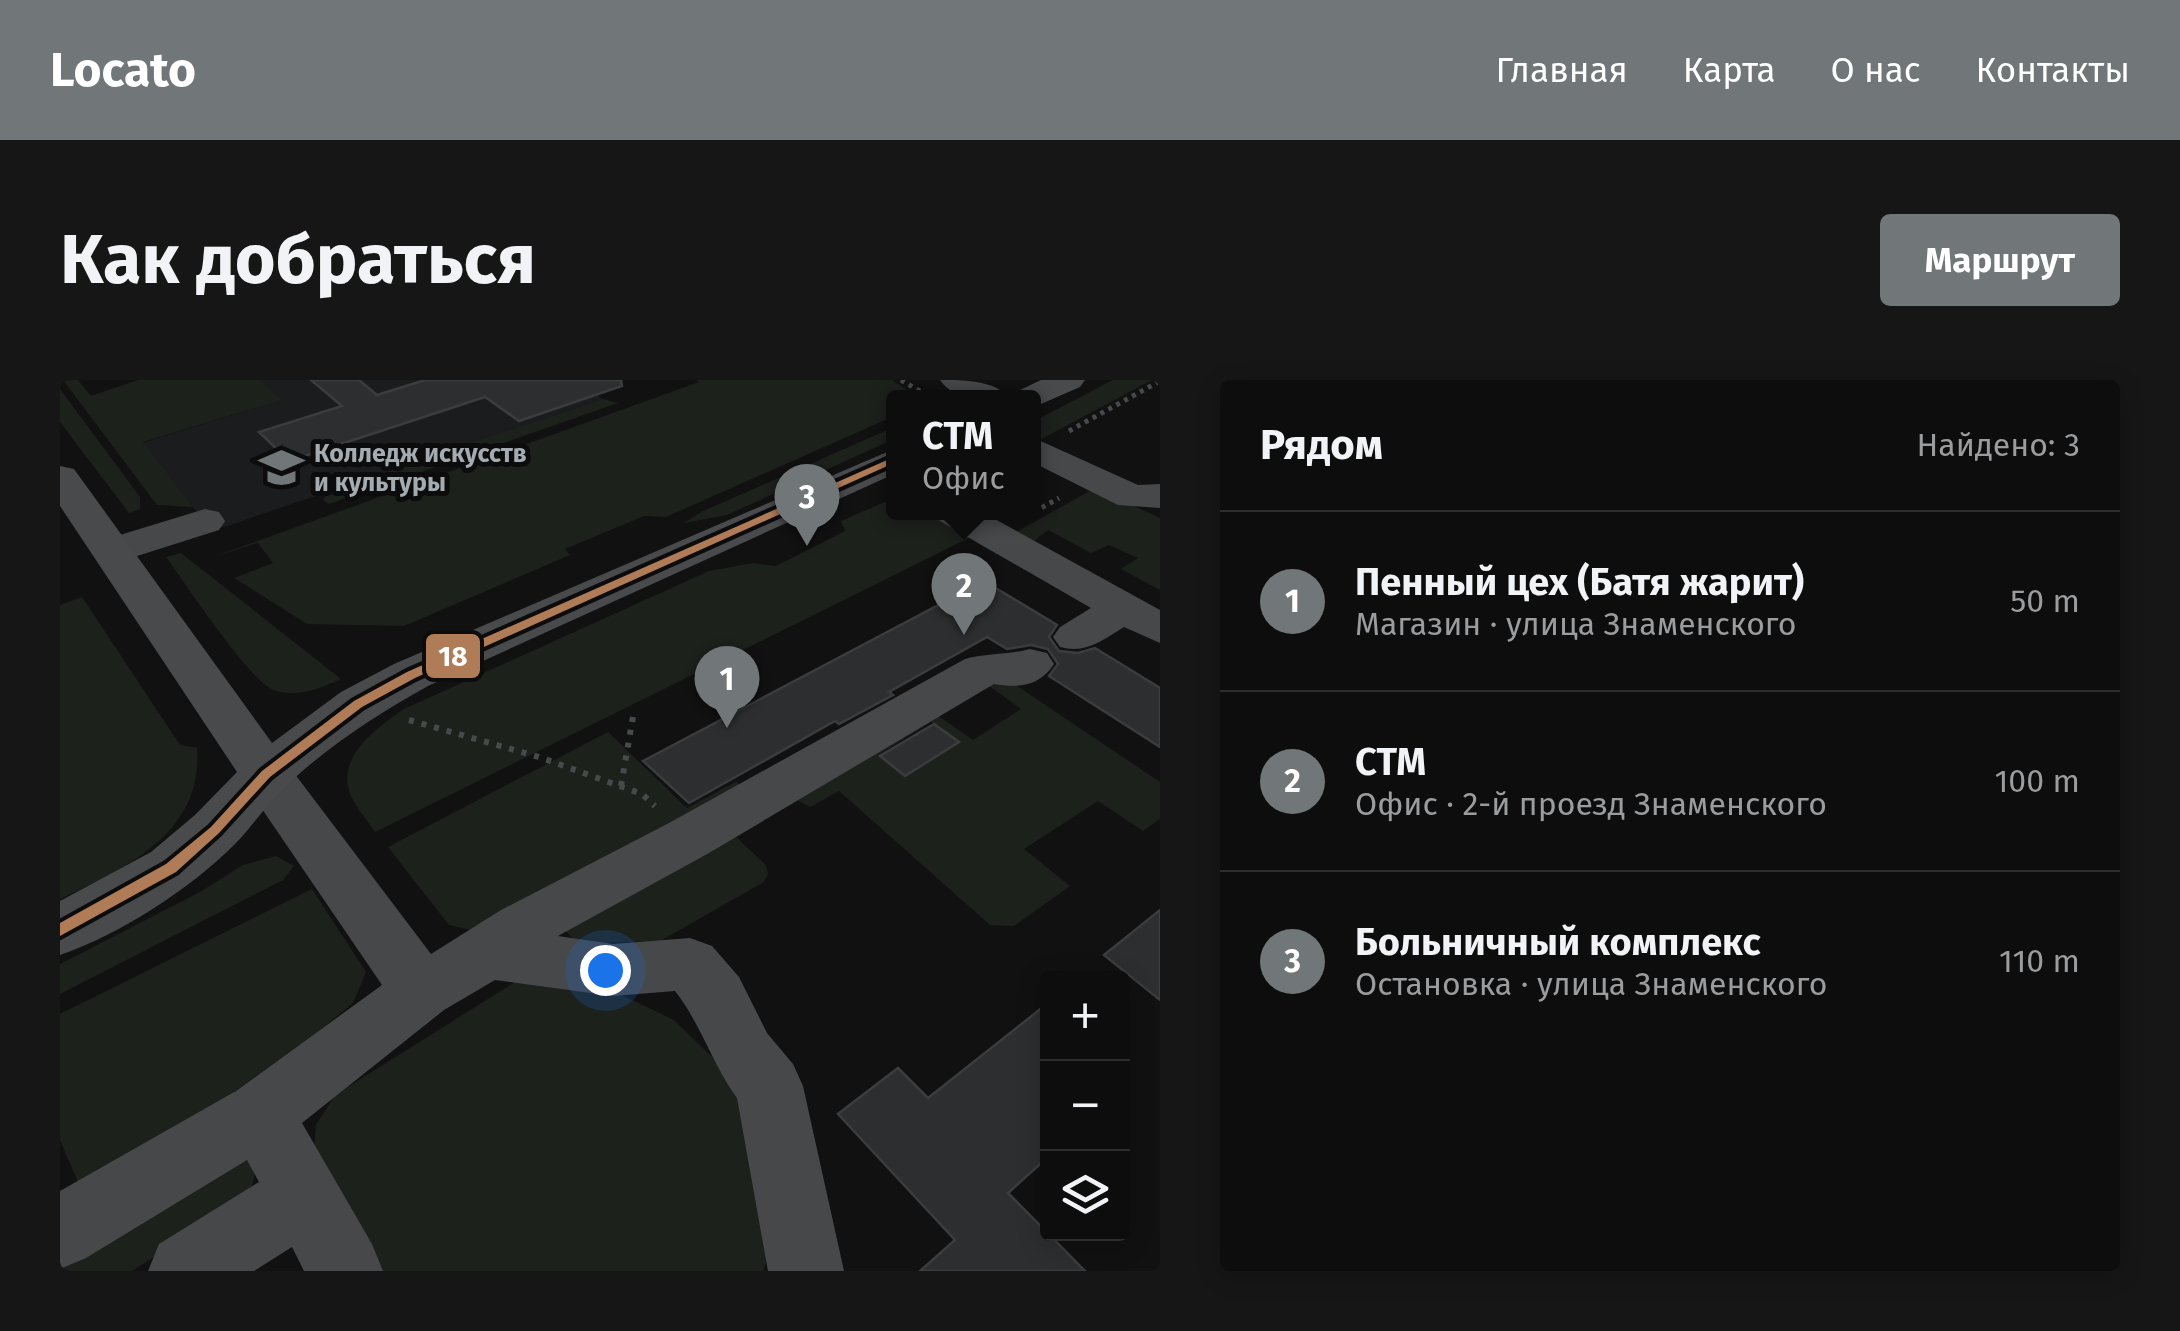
<!DOCTYPE html>
<html lang="ru">
<head>
<meta charset="utf-8">
<style>
  :root { --surface:#0d0d0e; --page:#161617; --text:#f1f3f6; --muted:#9a9c9e; --line:#2d2d2e; --accent:#717679 }
  body { margin:0; font-family:"Fira Sans",sans-serif; background:var(--page); color:var(--text) }
  .controls { position:absolute; right:30px; bottom:30px; display:grid; overflow:hidden; border-radius:10px; box-shadow:0 5px 25px #0003 }
  .controls button { width:90px; height:90px; display:grid; place-items:center; padding:0; border:0; border-bottom:2px solid var(--line); background:var(--surface); color:var(--text); font:50px sans-serif }
  .you { position:absolute; left:545px; top:590px; width:35px; height:35px; margin:-25px; border:8px solid #fff; border-radius:50%; background:#1a73e8; box-shadow:0 0 0 15px #1a73e833 }
  .badge { display:grid; place-items:center; width:65px; height:65px; border-radius:50%; background:var(--accent); color:#fff; font-size:32px; font-weight:700 }
  .pin { position:absolute; translate:-50% -82px; filter:drop-shadow(0 2px 5px #0008) }
  .pin::after { content:''; position:absolute; top:52px; width:35px; height:30px; background:inherit; clip-path:polygon(0 0,100% 0,50% 100%) }
  .popup { position:absolute; left:826px; top:10px; width:155px; height:130px; box-sizing:border-box; display:grid; place-content:center; border-radius:10px; background:var(--surface); filter:drop-shadow(0 2px 8px #0005); font-size:32px; white-space:nowrap; color:var(--muted) }
  .popup b { font-size:38px; color:var(--text) }
  .popup::after { content:''; position:absolute; left:50%; top:100%; margin-left:-20px; border:20px solid transparent; border-top-color:var(--surface) }
  .list { margin:0; padding:0; list-style:none }
  h2 { display:flex; justify-content:space-between; align-items:center; height:130px; margin:0; padding:0 40px; font-size:42px }
  h2 small { font-size:32px; font-weight:400; color:var(--muted) }
  .list li { display:grid; grid-template-columns:65px 1fr auto; gap:30px; align-items:center; box-sizing:border-box; height:180px; padding:0 40px; border-top:2px solid var(--line) }
  .list b { display:block; font-size:38px; white-space:nowrap }
  .list p { margin:0; font-size:32px; white-space:nowrap; color:var(--muted) }
  .list em { font-size:32px; font-style:normal; color:var(--muted) }
  .icon { flex:none; width:55px; height:55px; fill:none; stroke:currentColor; stroke-width:2; stroke-linecap:round; stroke-linejoin:round }
  .map { position:relative; flex:none; width:1100px; height:891px; overflow:hidden; border-radius:10px }
  header { display:flex; align-items:center; gap:60px; box-sizing:border-box; height:140px; padding:0 50px; background:var(--accent); color:#fff }
  header strong { font-size:48px }
  nav { display:flex; gap:55px; margin-inline-start:auto; font-size:35px }
  .intro { display:flex; align-items:center; justify-content:space-between; box-sizing:border-box; height:240px; padding:0 60px }
  h1 { margin:0; font-size:70px }
  .button { padding:25px 45px; border-radius:10px; background:var(--accent); color:#fff; font-size:35px; font-weight:700 }
  main { display:flex; gap:60px; padding:0 60px }
  aside { flex:1; background:var(--surface); border-radius:10px; box-shadow:0 5px 25px #0003 }
  .map>svg:first-child { display:block }
  .built { fill:#1b1c1d }
  .green { fill:#1d211c; fill-rule:evenodd }
  .building { fill:#2d2e2f; stroke:#3a3c3e; stroke-width:2.5 }
  .lines { fill:none; stroke-linecap:round; stroke-linejoin:round }
  .path-far1 { stroke:#474a4b; stroke-width:5; stroke-dasharray:4 5; stroke-linecap:butt }
  .path { stroke:#474a4b; stroke-width:6; stroke-dasharray:5 8; stroke-linecap:butt }
  .minor { fill:#46484a; fill-rule:evenodd }
  .major { fill:#494a4c; fill-rule:evenodd }
  .bus-1-casing { stroke:#0c0c0d; stroke-width:8 }
  .bus-1 { fill:#b07c57; fill-rule:evenodd }
  .labels { text-anchor:middle; stroke-width:10; stroke-linejoin:round; paint-order:stroke }
  .far-poi-label { font-size:25px; font-weight:bold; fill:#a4acb1; stroke:#0c0c0d; text-anchor:start }
  .line-badge { stroke:#0c0c0d; stroke-width:4 }
  .badge-label { font-size:28px; text-anchor:middle; font-weight:bold; fill:#fff }
</style>
</head>
<body>
<header>
<strong>Locato</strong>
<nav><a>Главная</a><a>Карта</a><a>О нас</a><a>Контакты</a></nav>
</header>
<div class="intro"><h1>Как добраться</h1><a class="button">Маршрут</a></div>
<main>
<div class="map">
<svg width="1100" height="891" viewBox="0 0 1100 891">
  <rect width="100%" height="100%" fill="#111112"/>
  <!-- built -->
  <path class="built" d="M200,0H514L543,19L152,151L82,63L221,20Z"/>
  <!-- green -->
  <path class="green" d="M3,0H18L31,16L78,0H200L222,20L83,62L133,127L97,125Z
    M637,0H832L858,17L834,18V36L606,137L584,136L505,169L510,175L344,246L247,244L174,198L213,183L198,163L153,177L639,2Z
    M1053,0H1092L974,63V41Z
    M0,9L80,117V129L69,133L0,42Z
    M543,19L558,23L269,124L263,120L268,111Z
    M834,47V59L667,135L624,143L641,132Z
    M1035,108L1100,138V210L1061,189L1078,178L1049,165L1031,173L988,150L969,165L951,155Z
    M834,118V132L878,133L917,154L315,452C306,439 294,425 289,411C278,375 319,346 344,329L649,191L693,183L716,186L785,151L781,141Z
    M121,173L281,299C259,309 237,318 214,310C190,302 125,203 106,177Z
    M22,217L120,365L137,368C143,454 67,487 0,519V225Z
    M921,300H948L1100,402V439L1083,451L1038,421L964,469L1010,506L954,546L930,545L779,411L750,427L737,420L870,330L913,360L961,329ZM871,342L899,362L845,396L818,375Z
    M548,352L627,428L677,401L685,417L427,554L389,545L328,467Z
    M676,457L706,485L708,494L704,502L600,561L518,564L502,547Z
    M216,476L234,486L223,500L0,614V584L140,512L183,485Z
    M252,509L306,592L293,623L260,650L160,722L20,807L0,760V634Z
    M506,599L564,616L614,640L683,707L708,794L706,883L703,891H319L254,773L256,745L275,715L455,602Z
    M174,775L197,785L190,814L72,891H0V880Z"/>
  <!-- building -->
  <path class="building" d="M251,0H299L317,15L365,0H561L562,6L459,41L425,17L229,81L199,52L282,26Z
    M924,201L997,245L989,257L999,271L1018,273L1035,268L1100,308V367L989,296L998,284L988,269L971,265L947,269L927,257L829,312L833,315L779,344L775,341L629,423L583,381Z
    M874,344L899,362L845,396L820,376Z
    M1100,530V620L1044,575Z
    M988,623V777L948,813L1025,891H860L895,860L778,734L838,688L868,718Z"/>
  <g class="lines">
    <!-- path-far1 -->
    <path class="path-far1" d="M841,0L865,14
      M1009,51L1100,1
      M974,132L999,118"/>
    <!-- path -->
    <path class="path" d="M349,340L479,377L582,414L595,426
      M561,406L574,331"/>
    <!-- minor -->
    <path class="minor" d="M880,0C904,0 934,0 950,18C926,18 896,23 880,0Z
      M974,58L1078,105L1100,104V128L1058,125L974,83Z
      M145,129L159,132L165,141L159,150L52,184L37,180L31,171L37,162Z
      M872,132H922L1100,230V263L1064,247C1041,261 1026,274 1000,267L993,257L1000,247L1031,228L878,140Z
      M970,269L987,273L994,284C979,307 958,308 934,304L649,473L498,556L553,564L630,558L652,566L679,597L707,653L733,684L743,706L784,891H708L677,718C652,684 641,644 615,611L553,616L435,600L384,630L242,743L312,864L323,891H244L232,867L194,891H88L99,864L199,802L187,780L26,878L0,889V811L176,711L322,605L187,407L180,394L187,381L206,375L225,381L371,574L441,530L609,443L905,279C928,273 948,275 970,269Z"/>
    <!-- major -->
    <path class="major" d="M981,0H1025L1020,7L974,27V18H953L958,11Z
      M834,69V94L368,306C318,334 266,367 224,408C206,425 192,447 174,465C130,509 59,555 0,575V521L91,472L135,435L177,392L0,126V86L14,89L212,363L281,312L334,284Z"/>
    <defs>
      <path id="bus-1" d="M834,77V83L355,298L302,327L210,397L159,453L116,492L0,556V543L106,484L151,447L202,391L294,321L347,292Z"/>
    </defs>
    <!-- bus-1 casing -->
    <use href="#bus-1" class="bus-1-casing"/>
    <!-- bus-1 -->
    <use href="#bus-1" class="bus-1"/>
  </g>
  <!-- icons -->
  <defs>
    <symbol id="university-bare" viewBox="-9 -9 18 18"><path d="M0-5L7-2L0 1L-7-2ZM-4 1L0 2.5L4 1V4Q0 6-4 4Z" fill="#717679" stroke="#0c0c0d" stroke-width="2.5" paint-order="stroke"/></symbol>
  </defs>
  <g fill-rule="evenodd">
    <use href="#university-bare" x="190" y="56" width="63" height="63"/>
  </g>
  <g class="labels">
    <!-- far-poi labels -->
    <g class="far-poi-label">
      <text x="254" y="82">Колледж искусств<tspan x="254" dy="29">и культуры</tspan></text>
    </g>
  </g>
  <rect class="line-badge" x="364" y="252" width="58" height="48" rx="10" fill="#b07c57"/>
  <g class="badge-label">
    <text x="393" y="286">18</text>
  </g>
</svg>
<div class="controls">
<button>+</button>
<button>−</button>
<button><svg class="icon" aria-label="layers" viewBox="0 0 24 24"><path d="M12 4l9 5-9 5-9-5zM3 14l9 5 9-5"/></svg></button>
</div>
<div class="you"></div>
<div class="pin badge" style="left:667px;top:348px">1</div>
<div class="pin badge" style="left:904px;top:255px">2</div>
<div class="popup"><b>СТМ</b>Офис</div>
<div class="pin badge" style="left:747px;top:166px">3</div>
</div>
<aside>
<h2>Рядом<small>Найдено: 3</small></h2>
<ul class="list">
<li><span class="badge">1</span><div><b>Пенный цех (Батя жарит)</b><p>Магазин · улица Знаменского</p></div><em>50 m</em></li>
<li><span class="badge">2</span><div><b>СТМ</b><p>Офис · 2-й проезд Знаменского</p></div><em>100 m</em></li>
<li><span class="badge">3</span><div><b>Больничный комплекс</b><p>Остановка · улица Знаменского</p></div><em>110 m</em></li>
</ul>
</aside>
</main>
</body>
</html>
